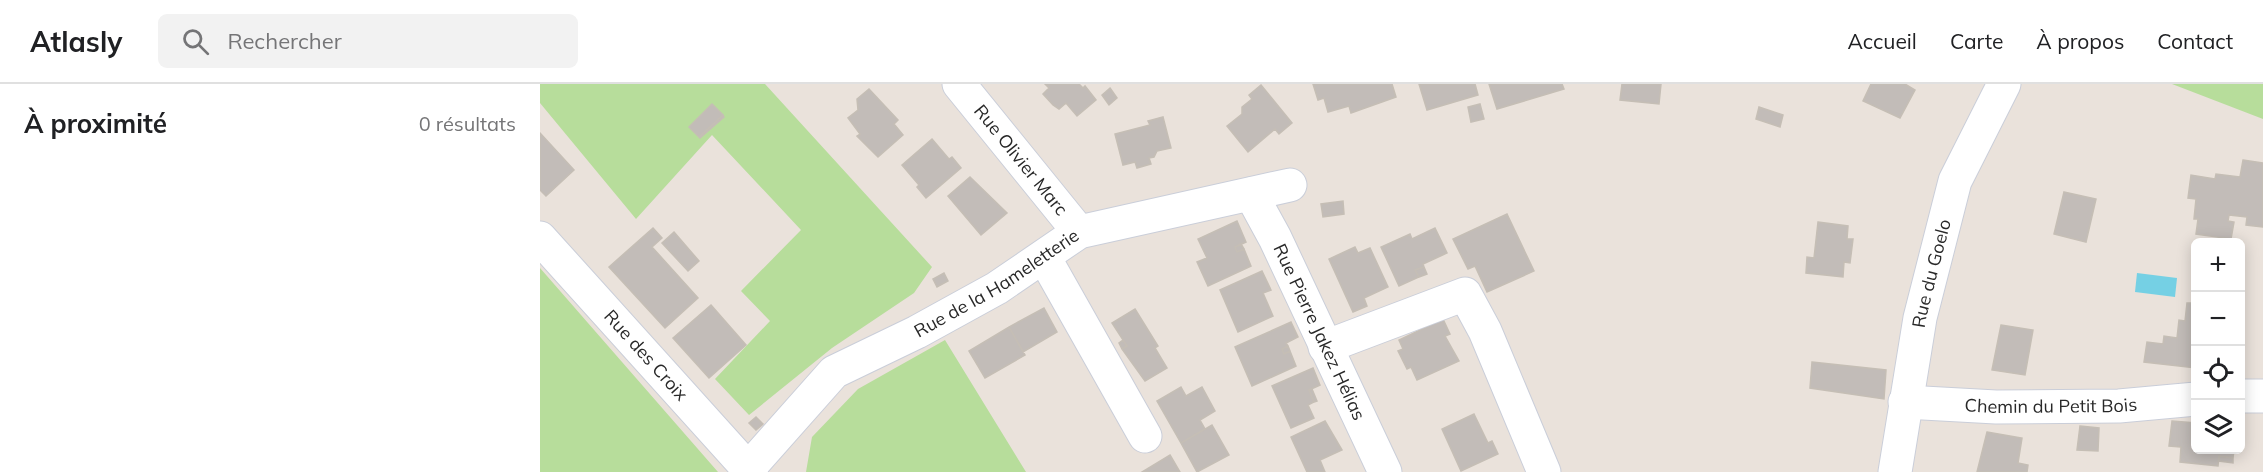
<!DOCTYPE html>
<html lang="fr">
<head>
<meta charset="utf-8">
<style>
  :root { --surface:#fff; --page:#f2f2f2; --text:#202124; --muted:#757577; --line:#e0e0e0 }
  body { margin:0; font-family:Mulish,sans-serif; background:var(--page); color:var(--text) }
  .controls { position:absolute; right:18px; bottom:18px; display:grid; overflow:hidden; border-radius:9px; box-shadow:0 3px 15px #0003 }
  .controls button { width:54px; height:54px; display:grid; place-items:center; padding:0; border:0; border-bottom:2px solid var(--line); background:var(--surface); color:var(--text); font:30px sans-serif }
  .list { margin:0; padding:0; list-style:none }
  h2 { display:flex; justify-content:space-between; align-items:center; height:78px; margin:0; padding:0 24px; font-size:26px }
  h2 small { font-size:20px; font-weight:400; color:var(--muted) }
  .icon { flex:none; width:33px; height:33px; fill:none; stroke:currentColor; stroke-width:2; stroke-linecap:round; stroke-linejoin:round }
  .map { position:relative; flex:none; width:1723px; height:388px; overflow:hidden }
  header { display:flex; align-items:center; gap:36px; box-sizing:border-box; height:84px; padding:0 30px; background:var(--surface); border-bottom:2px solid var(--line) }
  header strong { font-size:28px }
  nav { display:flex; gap:33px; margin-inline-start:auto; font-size:21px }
  .search { width:420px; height:54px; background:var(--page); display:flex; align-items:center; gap:15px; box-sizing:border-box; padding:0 21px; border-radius:9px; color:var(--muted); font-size:22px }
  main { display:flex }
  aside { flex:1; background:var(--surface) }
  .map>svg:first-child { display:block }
  .green { fill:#b7dd9b }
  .water { fill:#75d0e4 }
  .building { fill:#c2bcb8; stroke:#c5beb5; stroke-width:1.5 }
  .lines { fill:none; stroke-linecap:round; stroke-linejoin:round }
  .street-casing { stroke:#caced9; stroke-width:35 }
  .secondary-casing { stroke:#caced9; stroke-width:35 }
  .street { stroke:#fff; stroke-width:33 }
  .secondary { stroke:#fff; stroke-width:33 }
  .labels { text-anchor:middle; stroke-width:4.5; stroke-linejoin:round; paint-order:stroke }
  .street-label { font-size:18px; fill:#282828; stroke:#fff }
</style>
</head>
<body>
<header>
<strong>Atlasly</strong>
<div class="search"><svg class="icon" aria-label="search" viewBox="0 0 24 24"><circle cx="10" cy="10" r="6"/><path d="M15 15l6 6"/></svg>Rechercher</div>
<nav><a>Accueil</a><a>Carte</a><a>À propos</a><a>Contact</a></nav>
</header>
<main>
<aside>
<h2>À proximité<small>0 résultats</small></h2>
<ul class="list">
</ul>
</aside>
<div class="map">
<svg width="1723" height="388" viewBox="0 0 1723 388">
  <rect width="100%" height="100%" fill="#eae2db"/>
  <!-- green -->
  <path class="green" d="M0,0H225L392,183L374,209L292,264L209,331L175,295L230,237L201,207L261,146L172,51L96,135L0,19Z
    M1632,0H1723V35Z
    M0,184L178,388H0Z
    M405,256L486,388H266L272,353L318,305Z"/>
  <!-- water -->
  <path class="water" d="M1597,189L1637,194L1635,213L1595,208Z"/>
  <!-- building -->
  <path class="building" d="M505,0H539L543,4L545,2L556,16L537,32L526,19L519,25L513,21L503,10L509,4Z
    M773,0H852L856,13L811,29L809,22L788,28L784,14L778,16Z
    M879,0H935L938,11L887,26Z
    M949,0H1022L1024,5L957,25Z
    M1082,0H1121L1119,20L1080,16Z
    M1331,0H1365L1375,6L1360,34L1323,17Z
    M721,1L752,39L739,50L735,45L708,68L687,42L702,30V23L712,15L709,11Z
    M570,4L577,14L569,21L562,11Z
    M329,5L358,36L354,40L363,51L338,73L317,52L320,50L308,34L318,26L317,15Z
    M172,20L183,31L159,53L149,43Z
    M940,20L944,35L931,38L928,23Z
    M1219,23L1243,31L1240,43L1216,35Z
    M183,31L184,33L160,54L159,53Z
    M623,33L631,64L617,67L614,73L609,74L611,80L597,84L595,78L583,81L575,50L610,41L608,37Z
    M0,49L34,86L6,112L0,106Z
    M392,55L409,75L412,73L421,84L386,114L377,103L379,101L362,81Z
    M1703,76L1723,79V143L1706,141L1707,133L1689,131L1688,137L1694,138L1691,155L1656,150L1658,135H1654L1656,115L1648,114L1651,91L1675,95L1676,90L1700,93Z
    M430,93L467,129L441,151L408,112Z
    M1524,108L1556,115L1546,158L1514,150Z
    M803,117L804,130L783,133L781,120Z
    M967,130L994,187L947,208L935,182L928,185L913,155Z
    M697,137L706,158L695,163L697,168L704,165L711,182L668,202L657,178L667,174L658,155Z
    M1278,138L1308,142L1307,155H1313L1310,179L1304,178L1303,193L1266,189L1267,173L1274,174Z
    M113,144L122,154L112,163L158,214L125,244L69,183Z
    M895,144L907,169L883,180L884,183L875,186L879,193L859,202L841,163L870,150L872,155Z
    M134,148L159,177L148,187L122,159Z
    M701,160L704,165L697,168L695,163Z
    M815,163L818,169L830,164L848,203L824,214L827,222L813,228L789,175Z
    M884,183L887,190L879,193L875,186Z
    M722,187L731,206L723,209L733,232L698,248L680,206Z
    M404,189L408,197L397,203L393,195Z
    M1656,193V284L1604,278L1607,258L1623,260L1624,252L1637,254L1639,236L1645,237L1647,219H1652Z
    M171,221L206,261L169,294L133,254Z
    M504,224L517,248L483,268L469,243Z
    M595,225L618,262L615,264L627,284L605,297L582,265L587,262L572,239Z
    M903,235L910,250L905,252L919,277L877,296L871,283L867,285L858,267L863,265L859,256Z
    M751,238L758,253L746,259L748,262L742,265L744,270L750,267L756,282L712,302L695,263Z
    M1461,241L1493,246L1485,291L1452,286Z
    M469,243L485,271L445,294L429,267Z
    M583,256L587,262L582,265L579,259Z
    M748,262L750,267L744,270L742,265Z
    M1272,278L1346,286L1344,315L1270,304Z
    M773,284L780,301L769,306L774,318L768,321L774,334L751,344L732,302Z
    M641,303L646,312L662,303L675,327L660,336L665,345L641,359L617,317Z
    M772,305L777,317L774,318L769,306Z
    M934,330L948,359L952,357L958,370L921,387L902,345Z
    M216,333L223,340L216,346L209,339Z
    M785,337L802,366L780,376L785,388H767L751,353Z
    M1632,337L1656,339V366H1694L1693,374L1679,372L1678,382L1640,378L1641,363L1629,362Z
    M672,341L689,371L657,388L641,359Z
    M1540,342L1559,344L1558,367L1537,366Z
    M1447,348L1482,354L1478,379L1488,381L1487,388H1437Z
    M630,371L640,388H602Z
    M1679,372L1693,374V379L1679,377Z"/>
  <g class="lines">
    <defs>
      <g id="street">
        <path id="s1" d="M419,0L539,148"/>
        <path id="s2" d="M711,110L735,154L845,388"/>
        <path d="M504,173L605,352"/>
        <path d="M785,263L925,210L945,247L1004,388"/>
        <path d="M1700,312H1723"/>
        <path id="s3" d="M1365,318L1456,323L1579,322L1656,315"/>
        <path id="s4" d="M208,385L294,288L377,248L457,204L539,148L750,101"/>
        <path id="s5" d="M1355,388L1380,234L1415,97L1464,0"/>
      </g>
      <g id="secondary">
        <path id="s6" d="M0,154L211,388"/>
      </g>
    </defs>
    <!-- street casing -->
    <use href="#street" class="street-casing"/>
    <!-- secondary casing -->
    <use href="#secondary" class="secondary-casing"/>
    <!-- street -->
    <use href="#street" class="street"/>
    <!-- secondary -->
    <use href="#secondary" class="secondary"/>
  </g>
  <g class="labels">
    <!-- street labels -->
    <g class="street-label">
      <text dy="6" stroke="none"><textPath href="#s1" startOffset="98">Rue Olivier Marc</textPath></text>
      <text dy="6" stroke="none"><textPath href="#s5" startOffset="202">Rue du Goelo</textPath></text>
      <text dy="6" stroke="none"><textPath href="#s4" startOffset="315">Rue de la Hameletterie</textPath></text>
      <text dy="6" stroke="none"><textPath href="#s2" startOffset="154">Rue Pierre Jakez Hélias</textPath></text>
      <text dy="6" stroke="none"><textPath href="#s6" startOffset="158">Rue des Croix</textPath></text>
      <text dy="6" stroke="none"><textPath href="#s3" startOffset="146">Chemin du Petit Bois</textPath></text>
    </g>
  </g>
</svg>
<div class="controls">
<button>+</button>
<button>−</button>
<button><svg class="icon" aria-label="locate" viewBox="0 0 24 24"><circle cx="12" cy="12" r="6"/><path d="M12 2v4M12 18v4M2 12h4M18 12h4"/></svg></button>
<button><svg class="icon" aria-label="layers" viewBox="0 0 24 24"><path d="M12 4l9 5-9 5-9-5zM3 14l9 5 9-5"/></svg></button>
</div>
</div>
</main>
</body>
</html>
